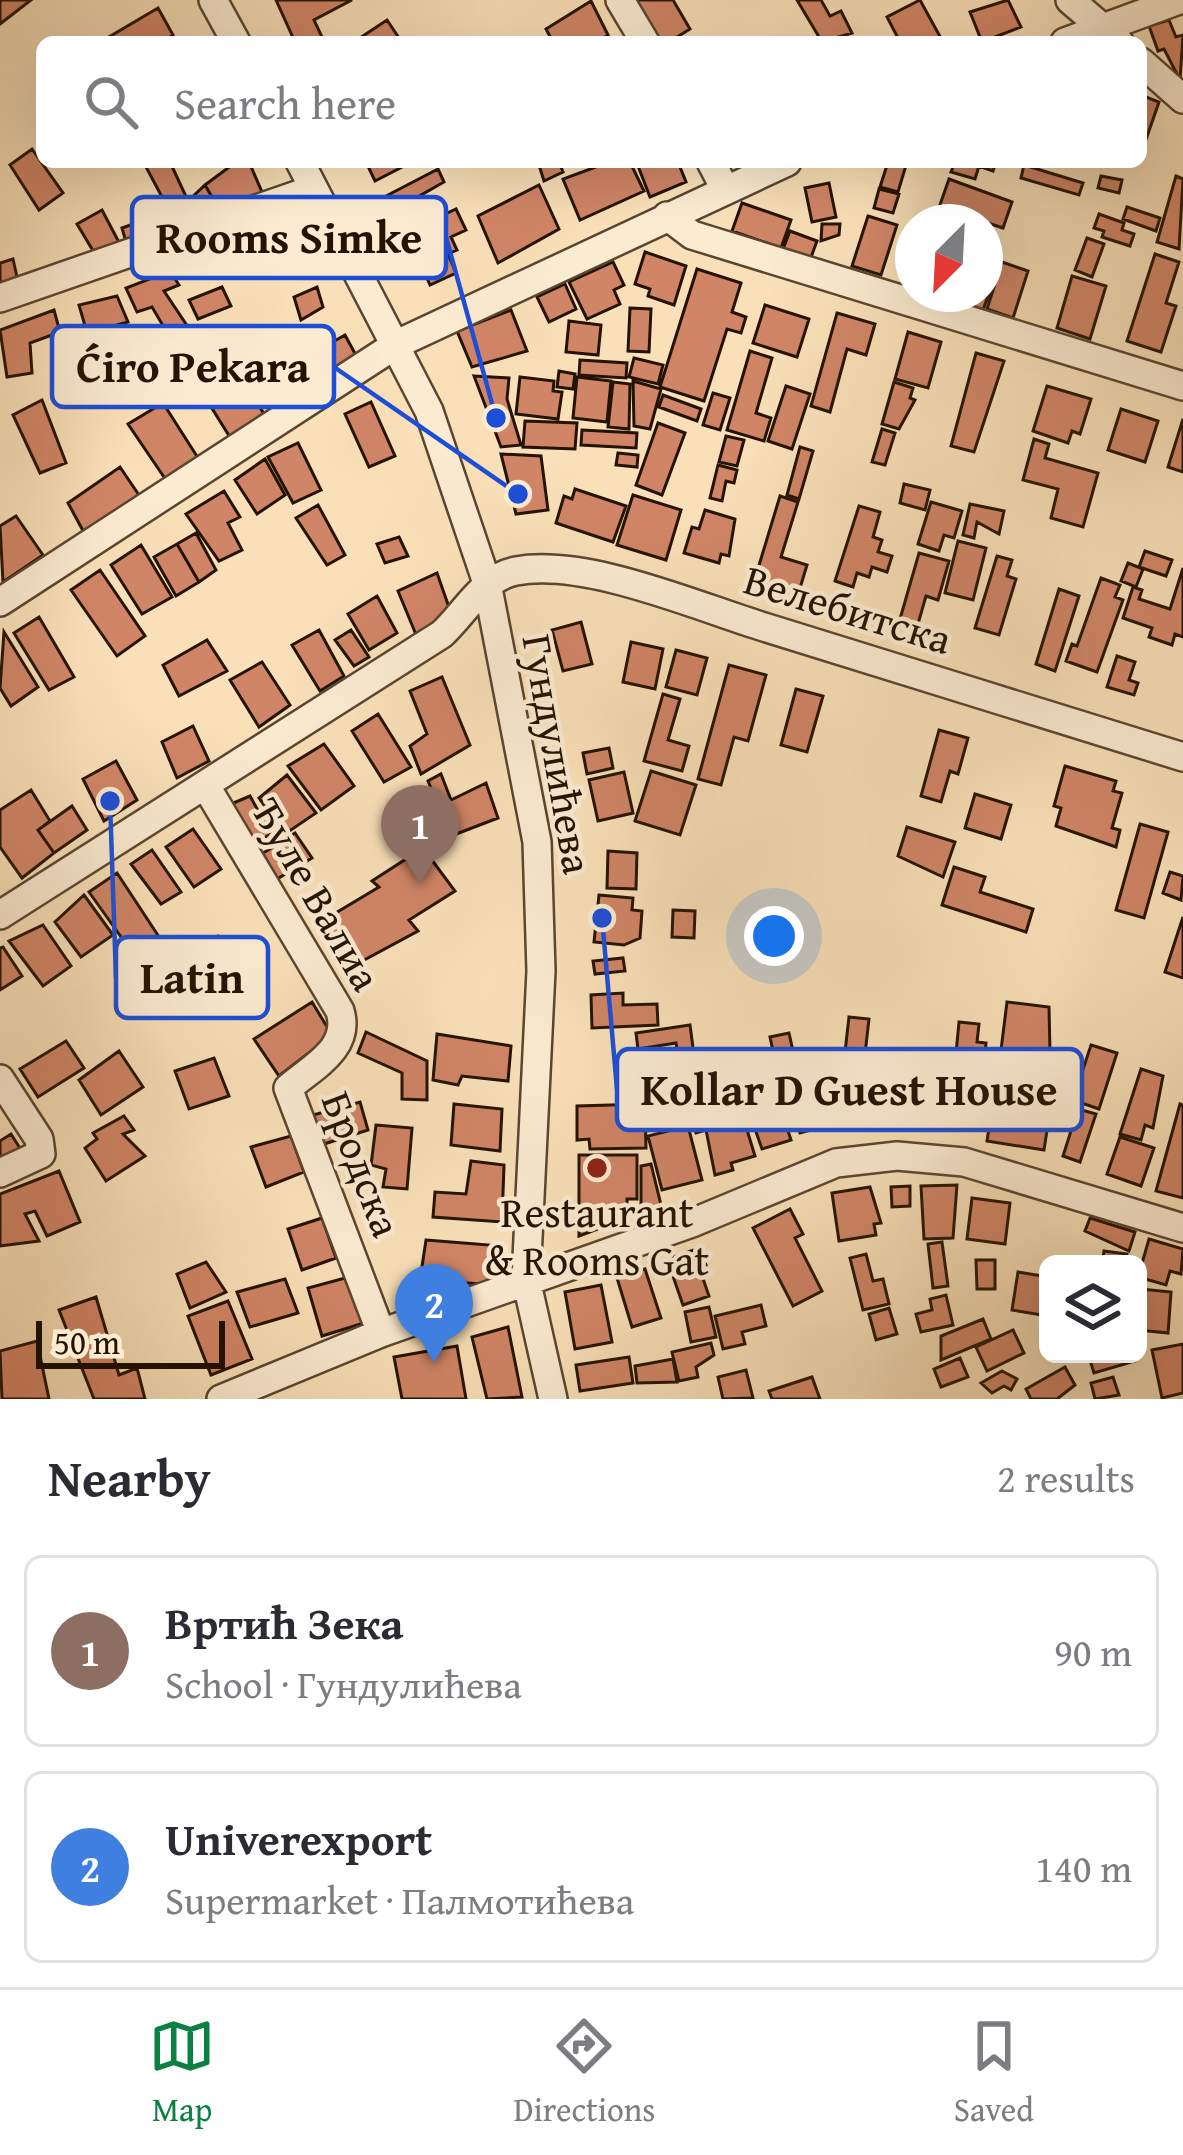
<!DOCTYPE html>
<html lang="en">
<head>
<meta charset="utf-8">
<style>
  :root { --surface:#fff; --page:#f2f2f3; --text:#2b2b33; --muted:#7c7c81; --line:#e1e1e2; --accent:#0b8043 }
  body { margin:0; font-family:"Gentium Book Plus",serif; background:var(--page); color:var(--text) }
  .controls { position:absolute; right:36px; bottom:36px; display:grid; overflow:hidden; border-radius:18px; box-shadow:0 12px 48px #0002 }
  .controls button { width:108px; height:108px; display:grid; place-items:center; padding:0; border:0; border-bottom:3px solid var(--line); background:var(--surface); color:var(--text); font:60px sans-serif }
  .compass { position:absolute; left:895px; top:204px; width:108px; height:108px; border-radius:50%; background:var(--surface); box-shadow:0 12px 48px #0002; rotate:204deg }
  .scale { position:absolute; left:36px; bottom:30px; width:189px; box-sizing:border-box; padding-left:12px; border:6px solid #241303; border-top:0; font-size:33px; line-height:42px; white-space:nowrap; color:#241303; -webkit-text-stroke:9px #fbebd1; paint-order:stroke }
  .you { position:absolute; left:774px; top:936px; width:42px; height:42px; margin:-30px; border:9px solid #fff; border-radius:50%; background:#1a73e8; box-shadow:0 0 0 18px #1a73e833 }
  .badge { display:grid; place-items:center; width:78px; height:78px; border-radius:50%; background:var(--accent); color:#fff; font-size:39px; font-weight:700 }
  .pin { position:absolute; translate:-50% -99px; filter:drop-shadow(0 3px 6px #0008) }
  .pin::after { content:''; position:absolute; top:63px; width:42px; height:36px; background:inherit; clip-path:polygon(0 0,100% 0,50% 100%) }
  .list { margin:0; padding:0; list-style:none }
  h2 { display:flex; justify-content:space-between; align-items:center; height:156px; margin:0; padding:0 48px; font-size:51px }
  h2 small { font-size:39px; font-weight:400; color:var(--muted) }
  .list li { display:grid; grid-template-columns:78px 1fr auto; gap:36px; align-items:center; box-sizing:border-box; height:192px; margin:0 24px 24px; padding:0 24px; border:3px solid var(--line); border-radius:18px }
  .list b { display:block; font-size:45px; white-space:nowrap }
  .list p { margin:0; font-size:39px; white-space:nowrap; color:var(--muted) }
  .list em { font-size:39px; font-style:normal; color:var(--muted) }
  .icon { flex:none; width:66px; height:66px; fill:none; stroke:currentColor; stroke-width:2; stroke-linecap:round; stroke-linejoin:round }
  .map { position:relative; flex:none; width:1183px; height:1399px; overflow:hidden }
  .search { position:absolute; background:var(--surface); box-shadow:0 12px 48px #0002; left:36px; right:36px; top:36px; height:132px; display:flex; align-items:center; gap:30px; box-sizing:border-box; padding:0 42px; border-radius:18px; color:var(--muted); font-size:45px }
  .sheet { height:588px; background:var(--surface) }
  nav { display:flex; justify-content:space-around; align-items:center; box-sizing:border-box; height:168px; border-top:3px solid var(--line); background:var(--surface); font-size:33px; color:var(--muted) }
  nav a { display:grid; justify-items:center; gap:6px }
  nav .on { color:var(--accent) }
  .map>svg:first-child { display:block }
  .building { fill:#d08566; stroke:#241303; stroke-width:3 }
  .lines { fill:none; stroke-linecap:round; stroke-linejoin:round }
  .minor-casing { stroke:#594630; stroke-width:32 }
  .minor { stroke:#fbebd1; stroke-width:27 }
  .poi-dot { fill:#8f2418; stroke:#fbebd1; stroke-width:4.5 }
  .labels { text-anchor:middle; stroke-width:9; stroke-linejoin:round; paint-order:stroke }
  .street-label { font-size:42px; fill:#241303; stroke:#fbebd1 }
  .poi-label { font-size:42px; fill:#241303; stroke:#fbebd1 }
  .leader { fill:none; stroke:#1d4ed8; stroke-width:4.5 }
  .callout-dot { fill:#1d4ed8; stroke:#fbebd1; stroke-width:4.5 }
  .callout { fill:#fbebd1; stroke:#1d4ed8; stroke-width:4.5 }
  .callout-label { font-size:45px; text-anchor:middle; font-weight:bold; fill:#241303 }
</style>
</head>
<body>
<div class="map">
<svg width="1183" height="1399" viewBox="0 0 1183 1399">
  <rect width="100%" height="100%" fill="#f9e0b8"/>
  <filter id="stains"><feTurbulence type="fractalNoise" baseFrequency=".00167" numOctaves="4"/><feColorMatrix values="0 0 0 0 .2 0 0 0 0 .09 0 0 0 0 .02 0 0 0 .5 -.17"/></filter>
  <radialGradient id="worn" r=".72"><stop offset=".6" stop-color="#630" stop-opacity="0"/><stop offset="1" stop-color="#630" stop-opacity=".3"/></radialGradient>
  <!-- building -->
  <path class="building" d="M0,0H31L0,24Z
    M276,0H352L314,20L322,37L310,42H295Z
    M631,0H673L690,29L669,42H654Z
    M797,0H821L830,16L841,11L852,33L822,42Z
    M920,0L943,42H900L887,17Z
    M1008,0L1021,27L982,42L970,12Z
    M591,1L608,35L596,42H553L546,29Z
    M158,8L173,35L162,42H111L109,37Z
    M387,20L401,41L354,42Z
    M1169,20L1176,37L1183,35L1180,80L1164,49L1158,51L1149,26Z
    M1141,95L1159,102L1142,151H1141Z
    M32,149L63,193L39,210L10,165Z
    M170,162L188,201L205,185L223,216L180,231L145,165Z
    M236,162H249L265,199L223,216L205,185Z
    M366,162H412L375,181Z
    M538,162H559L563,172L544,181Z
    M609,162H630L644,191L580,220L563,179Z
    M646,162H678L686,182L650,197L638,166Z
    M888,162H907L898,192L880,187Z
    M955,162H996L993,171L979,166L975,179L951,172Z
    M1024,165L1083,183L1079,195L1021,178Z
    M438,169L444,182L416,198L424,219L404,228L386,196Z
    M1101,176L1122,180L1119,193L1098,188Z
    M1176,176L1183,179L1179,249L1157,242Z
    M949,179L1012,202L1003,228L976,219L934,222Z
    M829,183L836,217L812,222L805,188Z
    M539,185L559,229L498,263L478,216Z
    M879,189L899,194L893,213L874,208Z
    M742,203L791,220L781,248L732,231Z
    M1127,207L1160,218L1156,231L1123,219Z
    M456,209L466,230L451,237L457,250L448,254L456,273L430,285L407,232Z
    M102,210L123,250L98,259L77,224Z
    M169,211L180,231L128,249L122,228Z
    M1099,214L1124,223L1122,230L1134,234L1130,246L1102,237L1104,231L1094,228Z
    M868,216L897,225L881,275L852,266Z
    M822,224H840L839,235L821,241Z
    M790,231L817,241L810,260L783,249Z
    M1087,238L1104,244L1092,277L1075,270Z
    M645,252L686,266L674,305L648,296L650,289L635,284Z
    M1155,254L1179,262L1166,303L1176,306L1161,352L1127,341Z
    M13,259L19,286L0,293V263Z
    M613,262L624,285L614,290L620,304L587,319L569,282Z
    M1002,262L1028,271L1013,318L987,309Z
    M697,269L741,283L732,312L746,317L741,333L727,329L704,401L660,387Z
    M170,271L179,285L164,291L204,351L184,361L152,307L137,312L126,288Z
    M985,276L994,279L983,310L968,304L971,294H985Z
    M1072,276L1106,286L1090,339L1057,328Z
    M565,284L576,309L549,322L537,297Z
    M222,287L231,306L198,319L189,300Z
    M317,287L323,307L301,320L294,297Z
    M117,296L128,322L87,333L79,305Z
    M765,305L809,319L797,357L753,343Z
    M630,308L651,309L649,352L628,351Z
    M54,310L60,332L30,343L32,373L7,377L0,330Z
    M511,310L527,351L472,367L457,331Z
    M837,313L875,324L866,355L847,349L830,412L811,406Z
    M569,321L601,325L598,355L566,352Z
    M908,332L941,342L928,388L895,379Z
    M345,335L359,361L293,398L276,374Z
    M750,351L772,358L756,413L771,418L764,441L727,430Z
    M976,353L1004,361L974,452L951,446Z
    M634,358L663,365L658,384L629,377Z
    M580,360L627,363L626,378L579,375Z
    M233,365L266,417L233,442L198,386Z
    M559,371L575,374L573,389L557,387Z
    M474,376L509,378L507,399L521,445L501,447Z
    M520,377L554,381L553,391L562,392L558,419L516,414Z
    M577,377L611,381L607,422L573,418Z
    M633,381L661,389L650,429L634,426Z
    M613,382L630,384L629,429L608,427Z
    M894,382L913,388L910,398L915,400L899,429L882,424Z
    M786,386L810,394L792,449L768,441Z
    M1047,386L1091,399L1080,434L1072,431L1068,443L1033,431Z
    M713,393L730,398L720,430L703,425Z
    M663,395L701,409L697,421L659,407Z
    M42,400L66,463L40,473L13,415Z
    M371,402L395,456L369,467L345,414Z
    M163,403L200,461L168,483L128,424Z
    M1121,409L1158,421L1145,462L1108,450Z
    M1183,419V472L1168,467Z
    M525,421L577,423L575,449L523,447Z
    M658,423L685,433L662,495L636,485Z
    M882,429L895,433L885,465L872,462Z
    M582,430L637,433L636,448L581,445Z
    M726,436L744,440L737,466L719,462Z
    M1034,439L1049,444L1045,458L1098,473L1083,527L1051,518L1058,489L1023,480Z
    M298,443L321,490L293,503L268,457Z
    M800,447L813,451L799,499L787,495Z
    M618,453L638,455L637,467L616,465Z
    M501,454L541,456L548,510L516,514Z
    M265,459L285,495L257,514L235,480Z
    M718,465L737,470L734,483L726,481L722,501L710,498Z
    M120,467L143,501L87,538L68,503Z
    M904,484L930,490L925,510L900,503Z
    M575,489L626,506L613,542L556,523L564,496L572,499Z
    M224,491L240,517L228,523L242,550L219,561L186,514Z
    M633,495L681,510L666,560L617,545Z
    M780,496L798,502L781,557L807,565L797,598L753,585Z
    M931,502L962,511L954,538L944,535L939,551L918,544Z
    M970,504L1004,511L999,534L977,522L974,538L963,535Z
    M318,505L345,555L327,565L296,518Z
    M859,506L880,512L873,537L882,540L878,552L892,556L887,572L872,567L869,577L857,573L853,587L835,581Z
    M705,510L735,519L729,556L721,554L719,563L684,553L692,527L699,529Z
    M16,516L43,555L3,582L0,526Z
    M196,533L216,570L199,582L177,544Z
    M399,537L408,556L385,563L377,544Z
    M958,541L986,548L973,600L945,593Z
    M177,544L199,582L176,596L154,557Z
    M141,545L172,597L142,614L111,565Z
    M1145,551L1172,560L1166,576L1139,567Z
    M919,553L949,561L938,600L926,596L918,624L900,619Z
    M997,556L1012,560L1007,576L1016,579L999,635L975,628Z
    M1128,563L1143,569L1136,587L1121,581Z
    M1183,568V637L1175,634L1172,645L1149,637L1152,628L1123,618L1133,587L1142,590L1139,599L1170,609Z
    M100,570L145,636L117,656L71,590Z
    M437,573L451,613L417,637L398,591Z
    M1101,578L1120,585L1115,597L1123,600L1097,672L1066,661L1072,644L1077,646Z
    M1059,589L1079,596L1055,671L1036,664Z
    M377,596L397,633L369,650L348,614Z
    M39,617L74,677L49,690L14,633Z
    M581,622L592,664L563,671L552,630Z
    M319,630L344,676L320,691L292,645Z
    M351,630L369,657L354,666L335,640Z
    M4,632L38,687L11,706L0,688Z
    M207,640L227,671L179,696L163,665Z
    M631,642L663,649L655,689L623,682Z
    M676,650L707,658L697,695L666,687Z
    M1117,656L1135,662L1129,680L1138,683L1134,695L1107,687Z
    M262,662L290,705L259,727L230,680Z
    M729,665L766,675L748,741L734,737L721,785L698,779Z
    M442,677L470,745L421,774L410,746L427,734L410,691Z
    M796,689L823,696L807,752L781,745Z
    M663,694L680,699L668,740L689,746L682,771L644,761Z
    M378,714L411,767L384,782L352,731Z
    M193,726L209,761L177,778L162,742Z
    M939,730L968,738L958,774L950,771L941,802L921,796Z
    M324,744L354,786L321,810L288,766Z
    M609,748L613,768L587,774L583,753Z
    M116,761L137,800L104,821L83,779Z
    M1065,766L1116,781L1113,791L1122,793L1112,828L1120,830L1116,847L1056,826L1061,808L1054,806Z
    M651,771L696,785L680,835L635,821Z
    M624,772L633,813L598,821L589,780Z
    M441,774L451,800L486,783L498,818L451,836L428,781Z
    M287,775L316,813L285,834L259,798Z
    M31,790L50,821L38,830L54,853L22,878L0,847V810Z
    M975,794L1011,805L1001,839L965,828Z
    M250,796L271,834L254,844L231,804Z
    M72,806L87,830L54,853L38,830Z
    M1140,824L1168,832L1144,918L1116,910Z
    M907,827L955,842L943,877L898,856Z
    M193,829L221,869L194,887L166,847Z
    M295,833L312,858L272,882L260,855Z
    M423,848L455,891L409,920L418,931L353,966L324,920L379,887L372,881Z
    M152,850L181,892L161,904L131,864Z
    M608,851L637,853L636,889L607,888Z
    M954,867L985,877L980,892L1033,909L1026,932L942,905Z
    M1170,872L1183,876L1181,900L1163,893Z
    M117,873L165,946L139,962L89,892Z
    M84,895L113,935L81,957L55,922Z
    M599,895L633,898L632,910L642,911L640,938L624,945L594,942Z
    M673,910L695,911L694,938L672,937Z
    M1183,917V978L1165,972Z
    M43,925L71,966L43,986L9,941Z
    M218,936L241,976L214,990L190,947Z
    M3,947L22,976L0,990V948Z
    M623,958L625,971L595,974L593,961Z
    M623,993V1005L657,1004L658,1025L592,1028L591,995Z
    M312,1002L332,1035L279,1076L254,1039Z
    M1007,1002L1049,1007L1050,1052L1043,1051L1039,1079L998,1074Z
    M849,1017L869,1019L865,1054L845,1052Z
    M959,1022L979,1024L977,1042L986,1043L983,1072H975L970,1129L949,1127Z
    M690,1025L694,1055L678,1057L676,1043L638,1049L636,1033Z
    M366,1032L427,1061V1100L402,1099V1073L358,1053Z
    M789,1033L795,1060L776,1065L770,1037Z
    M437,1034L511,1046L508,1081L462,1076L458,1085L433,1080Z
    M66,1041L84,1068L38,1097L20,1069Z
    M1091,1045L1117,1053L1099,1109L1073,1100Z
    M119,1051L143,1087L101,1115L79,1080Z
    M214,1058L229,1096L189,1109L175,1071Z
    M1141,1069L1163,1076L1153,1128L1145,1125L1141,1140L1120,1134Z
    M817,1079L830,1125L800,1133L787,1087Z
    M995,1089L1052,1098L1044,1150L987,1141Z
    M778,1100L791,1140L762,1149L748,1109Z
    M360,1102L368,1130L321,1145L313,1115Z
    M454,1104L502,1109L500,1151L451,1145Z
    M645,1104L646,1148L590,1149L589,1139L577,1140V1106Z
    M1180,1104L1183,1105V1198L1156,1191Z
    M740,1107L755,1156L731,1163L733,1170L715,1175L706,1130L696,1133L692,1121Z
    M1078,1109L1096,1114L1080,1162L1063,1156Z
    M124,1116L134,1130L123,1134L145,1156L106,1181L85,1148L97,1139L93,1133Z
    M376,1125L412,1128L407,1189L383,1187L386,1169L371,1165Z
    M688,1126L702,1180L662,1190L648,1136Z
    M11,1134L23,1153L0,1166V1141Z
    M291,1136L304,1172L266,1187L251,1147Z
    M1120,1137L1154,1148L1141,1186L1107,1174Z
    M579,1155H637V1199H627V1218L579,1236Z
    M471,1161L504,1165L502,1222L433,1217L435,1192L466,1194Z
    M651,1164L661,1205L641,1215V1166Z
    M59,1171L80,1222L47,1236L35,1211L25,1214L39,1241L0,1246V1194Z
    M957,1185L953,1238L924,1239L921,1186Z
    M910,1186V1206L892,1207L891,1187Z
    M870,1187L881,1223L874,1224L876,1235L839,1241L832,1193Z
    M972,1198L1010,1203L1005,1244L967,1239Z
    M790,1209L803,1234L795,1238L822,1291L793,1306L753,1228Z
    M322,1218L336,1258L302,1270L288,1229Z
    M1090,1218L1135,1232L1129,1251L1085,1231Z
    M1149,1239L1183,1249L1181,1274L1170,1271L1166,1285L1138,1277Z
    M426,1240L502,1246L497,1285L420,1280Z
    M942,1242L948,1286L933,1288L928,1244Z
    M700,1248L706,1265L699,1267L709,1296L683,1305L667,1259Z
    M1104,1251L1127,1254L1126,1264H1102Z
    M866,1254L873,1281L883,1279L889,1304L863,1310L850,1258Z
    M976,1260H995V1289H977Z
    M206,1262L226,1292L190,1308L177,1274Z
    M645,1269L661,1318L632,1327L617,1278Z
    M1018,1272L1048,1277V1316L1012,1310Z
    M345,1278L364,1323L322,1336L308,1288Z
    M285,1279L298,1313L250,1327L237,1292Z
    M601,1285L612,1342L575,1349L565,1292Z
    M1141,1289L1171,1292L1168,1333L1138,1330Z
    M946,1295L953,1325L921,1332L916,1314L932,1310L930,1299Z
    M96,1297L119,1375L137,1368L145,1399H94L59,1310Z
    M228,1301L252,1359L211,1375L188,1316Z
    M761,1305L766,1326L742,1332L745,1344L723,1349L715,1316Z
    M709,1307L716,1337L691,1342L685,1312Z
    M889,1308L897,1334L876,1340L869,1314Z
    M983,1319L991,1339L941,1360V1336Z
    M508,1327L522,1397L487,1399L472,1337Z
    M1013,1330L1024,1353L987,1371L976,1347Z
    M37,1341L49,1399H2L0,1351Z
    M711,1343L714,1355L696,1367L698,1377L679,1381L672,1352Z
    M1183,1344V1393L1162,1398L1152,1350Z
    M457,1346L466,1399H402L394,1357Z
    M1088,1354H1133L1135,1361L1094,1373Z
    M629,1357L633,1383L580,1391L576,1365Z
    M960,1358L968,1377L941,1387L934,1369Z
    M673,1359L677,1382L637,1383L635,1366Z
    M1065,1367L1075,1385L1057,1399H1031L1026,1389Z
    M746,1370L753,1398L723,1399L718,1377Z
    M1002,1371L1017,1379L1011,1390L1004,1386L992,1393L981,1383Z
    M812,1377L820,1399H772L769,1391Z
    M1113,1377L1119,1395L1095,1399L1091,1383Z"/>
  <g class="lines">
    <defs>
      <path id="minor" d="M213,0L236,42
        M620,0L645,42
        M1070,0L1119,42
        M1065,42L1179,0
        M1141,62L1183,99
        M300,162L429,411L487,583L537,842L541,971L526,1279L553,1399
        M711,162L725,189
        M667,216L692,235L1183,386
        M0,298L314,189
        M0,602L397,344L787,162
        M207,788L340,1011C351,1048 314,1066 288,1088L381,1333
        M0,915L442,634C465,613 483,577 516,571C586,558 696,606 764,627C904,670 1043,714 1183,757
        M0,1079L39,1139L41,1154L0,1173
        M221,1399L381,1333L692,1223L836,1163L897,1156L964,1162L1183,1228"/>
    </defs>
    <!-- minor casing -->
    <use href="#minor" class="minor-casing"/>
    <!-- minor -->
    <use href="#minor" class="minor"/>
  </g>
  <!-- markers -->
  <circle class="poi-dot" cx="597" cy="1168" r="12"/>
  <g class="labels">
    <!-- street labels -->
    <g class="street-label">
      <text transform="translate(848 609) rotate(17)" y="15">Велебитска</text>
      <text transform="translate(558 754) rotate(80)" y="15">Гундулићева</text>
      <text transform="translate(317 894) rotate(60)" y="15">Ђуле Валиа</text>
      <text transform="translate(362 1164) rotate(69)" y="15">Бродска</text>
    </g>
    <!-- poi labels -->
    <g class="poi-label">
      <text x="597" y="1227">Restaurant<tspan x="597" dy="48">&amp; Rooms Gat</tspan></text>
    </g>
  </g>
  <!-- callouts -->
  <path class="leader" d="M496 418L446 237M518 494L334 367M110 801L116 978M602 918L617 1089"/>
  <g class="callout-dot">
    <circle cx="496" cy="418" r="12"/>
    <circle cx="518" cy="494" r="12"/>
    <circle cx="110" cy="801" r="12"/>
    <circle cx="602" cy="918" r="12"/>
  </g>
  <g class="callout">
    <rect x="132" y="197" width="314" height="81" rx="12"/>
    <rect x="52" y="326" width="282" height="81" rx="12"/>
    <rect x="116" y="937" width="152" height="81" rx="12"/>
    <rect x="617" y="1049" width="465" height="81" rx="12"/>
  </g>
  <g class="callout-label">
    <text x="289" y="253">Rooms Simke</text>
    <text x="193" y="382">Ćiro Pekara</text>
    <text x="192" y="993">Latin</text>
    <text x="849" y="1105">Kollar D Guest House</text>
  </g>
  <rect width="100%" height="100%" filter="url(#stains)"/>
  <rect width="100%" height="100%" fill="url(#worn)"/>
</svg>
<div class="controls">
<button><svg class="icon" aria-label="layers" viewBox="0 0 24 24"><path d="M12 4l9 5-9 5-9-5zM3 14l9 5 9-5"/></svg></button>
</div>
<svg class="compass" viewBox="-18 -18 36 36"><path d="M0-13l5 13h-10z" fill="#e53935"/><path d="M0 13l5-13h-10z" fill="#7c7c81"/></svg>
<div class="scale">50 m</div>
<div class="you"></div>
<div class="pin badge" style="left:420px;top:884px;background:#8d6e63">1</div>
<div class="pin badge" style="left:434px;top:1363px;background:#3f7fe0">2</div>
<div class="search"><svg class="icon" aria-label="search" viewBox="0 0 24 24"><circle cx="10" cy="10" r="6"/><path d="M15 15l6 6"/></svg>Search here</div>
</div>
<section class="sheet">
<h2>Nearby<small>2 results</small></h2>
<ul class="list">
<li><span class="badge" style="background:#8d6e63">1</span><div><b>Вртић Зека</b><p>School · Гундулићева</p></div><em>90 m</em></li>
<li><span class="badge" style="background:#3f7fe0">2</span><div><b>Univerexport</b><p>Supermarket · Палмотићева</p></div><em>140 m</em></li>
</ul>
</section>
<nav>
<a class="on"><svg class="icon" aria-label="map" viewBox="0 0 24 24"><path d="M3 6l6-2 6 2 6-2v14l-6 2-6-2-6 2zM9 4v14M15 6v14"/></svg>Map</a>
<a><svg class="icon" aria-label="directions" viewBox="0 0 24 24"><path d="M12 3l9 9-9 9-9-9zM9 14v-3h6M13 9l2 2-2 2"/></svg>Directions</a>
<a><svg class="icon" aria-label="saved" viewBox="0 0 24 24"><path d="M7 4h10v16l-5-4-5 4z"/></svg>Saved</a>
</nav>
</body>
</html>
